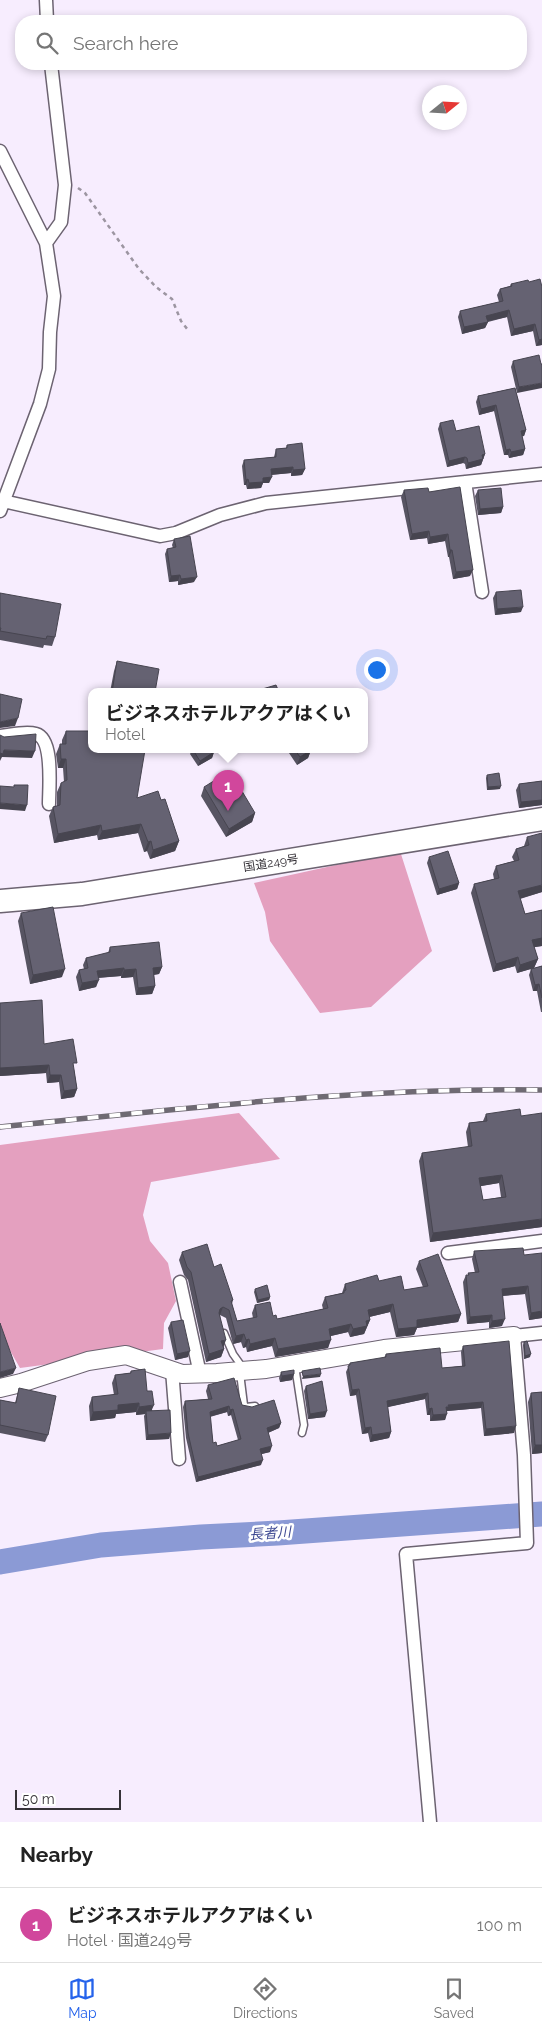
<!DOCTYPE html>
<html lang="en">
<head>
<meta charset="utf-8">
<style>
  :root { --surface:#fff; --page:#f2f2f2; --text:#222; --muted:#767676; --line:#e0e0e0; --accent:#2563eb }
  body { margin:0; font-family:Raleway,"Noto Sans JP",sans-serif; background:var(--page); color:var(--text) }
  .compass { position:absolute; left:422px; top:85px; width:45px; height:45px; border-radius:50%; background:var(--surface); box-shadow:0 2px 8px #0003; rotate:72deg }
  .scale { position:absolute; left:15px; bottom:12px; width:106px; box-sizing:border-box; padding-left:5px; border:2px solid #363238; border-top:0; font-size:14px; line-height:18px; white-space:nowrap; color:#363238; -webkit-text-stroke:4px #fff; paint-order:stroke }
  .you { position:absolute; left:376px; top:669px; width:18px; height:18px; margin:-12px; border:4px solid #fff; border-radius:50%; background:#1a73e8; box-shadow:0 0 0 8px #1a73e833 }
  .badge { display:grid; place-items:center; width:32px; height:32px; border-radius:50%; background:var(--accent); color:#fff; font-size:16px; font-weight:700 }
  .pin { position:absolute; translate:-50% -41px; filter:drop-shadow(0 1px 2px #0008) }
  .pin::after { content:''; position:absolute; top:26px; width:18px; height:15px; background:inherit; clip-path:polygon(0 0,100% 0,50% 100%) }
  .popup { position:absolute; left:88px; top:688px; width:280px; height:65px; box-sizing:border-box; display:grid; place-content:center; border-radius:10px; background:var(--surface); filter:drop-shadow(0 1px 4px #0005); font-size:16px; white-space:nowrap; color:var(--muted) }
  .popup b { font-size:19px; color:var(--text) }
  .popup::after { content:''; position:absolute; left:50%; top:100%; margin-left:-10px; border:10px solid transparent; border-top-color:var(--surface) }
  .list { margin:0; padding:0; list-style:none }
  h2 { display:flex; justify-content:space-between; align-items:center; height:65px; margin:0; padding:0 20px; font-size:21px }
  h2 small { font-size:16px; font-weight:400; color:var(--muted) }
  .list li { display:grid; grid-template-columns:32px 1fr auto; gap:15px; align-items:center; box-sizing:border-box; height:75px; padding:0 20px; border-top:1px solid var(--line) }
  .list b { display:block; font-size:19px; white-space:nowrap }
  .list p { margin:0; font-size:16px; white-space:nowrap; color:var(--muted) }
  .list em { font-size:16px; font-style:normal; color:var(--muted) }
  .icon { flex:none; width:28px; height:28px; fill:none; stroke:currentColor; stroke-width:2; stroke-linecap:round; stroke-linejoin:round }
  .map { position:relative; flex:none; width:542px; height:1822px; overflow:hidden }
  .search { position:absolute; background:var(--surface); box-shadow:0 2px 8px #0003; left:15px; right:15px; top:15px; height:55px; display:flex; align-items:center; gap:12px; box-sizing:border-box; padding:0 18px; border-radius:20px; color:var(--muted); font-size:19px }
  .sheet { height:140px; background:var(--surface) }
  nav { display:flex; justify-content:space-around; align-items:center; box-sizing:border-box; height:70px; border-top:1px solid var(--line); background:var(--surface); font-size:14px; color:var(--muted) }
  nav a { display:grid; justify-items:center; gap:2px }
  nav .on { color:var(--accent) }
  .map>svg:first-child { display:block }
  .forest { fill:#e4a0bf }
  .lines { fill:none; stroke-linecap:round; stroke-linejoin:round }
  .river { stroke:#8b9ad5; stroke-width:25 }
  .lane-casing { stroke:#6c6371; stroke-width:9 }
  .street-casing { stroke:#6c6371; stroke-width:15 }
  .secondary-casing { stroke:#6c6371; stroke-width:20 }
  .highway-casing { stroke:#6c6371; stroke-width:25 }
  .path { stroke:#9c95a1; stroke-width:2.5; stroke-dasharray:4 4; stroke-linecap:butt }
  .lane { stroke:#fff; stroke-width:6 }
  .street { stroke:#fff; stroke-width:12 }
  .secondary { stroke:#fff; stroke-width:18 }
  .highway { stroke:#fff; stroke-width:22 }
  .rail-casing { stroke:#6f6a73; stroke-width:5.5 }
  .rail { stroke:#fff; stroke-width:4; stroke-dasharray:11; stroke-linecap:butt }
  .wall { fill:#575462; fill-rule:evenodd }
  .shaded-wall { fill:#474550 }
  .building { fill:#656272; stroke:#474550; fill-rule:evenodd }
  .labels { text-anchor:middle; stroke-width:5; stroke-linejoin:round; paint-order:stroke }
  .street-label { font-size:12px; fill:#363238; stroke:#fff }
  .water-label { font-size:14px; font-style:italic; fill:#3e4992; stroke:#fff }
</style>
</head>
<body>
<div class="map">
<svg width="542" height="1822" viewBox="0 0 542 1822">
  <rect width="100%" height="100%" fill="#f7edfe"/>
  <!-- forest -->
  <path class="forest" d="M400,851L432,951L371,1007L320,1013L270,941L265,912L254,883Z
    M239,1113L280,1159L151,1182L143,1215L150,1241L168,1263L176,1301L164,1323L163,1349L20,1368L0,1333V1145Z"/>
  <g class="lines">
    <!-- river -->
    <path class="river" d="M0,1562L101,1545L201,1537L278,1533L542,1514"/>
    <defs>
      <path id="lane" d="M224,1333L233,1354L243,1368
        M295,1366L304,1425L302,1433
        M240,1373L244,1405L246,1407L255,1406"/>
      <path id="street" d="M46,0L47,21
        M0,151L46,243L54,296L50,332L49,369L40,404L0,511
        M46,243L61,222L65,185L51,64
        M465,482L482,592
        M3,501L160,536L176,533L220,515L266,503L542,474
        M0,736C11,735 25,731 36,734C54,739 49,787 49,804
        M448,1253L542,1241
        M180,1282L200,1374
        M172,1370L179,1459
        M430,1822L406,1554L527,1543L524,1455L514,1336L542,1333"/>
      <path id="secondary" d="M0,1388L21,1383L88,1361L126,1355L182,1374L217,1373L266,1369L384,1349L514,1336"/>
      <path id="highway" d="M0,901L82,894L542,819"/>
    </defs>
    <!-- lane casing -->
    <use href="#lane" class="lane-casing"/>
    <!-- street casing -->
    <use href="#street" class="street-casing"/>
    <!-- secondary casing -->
    <use href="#secondary" class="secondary-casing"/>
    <!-- highway casing -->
    <use href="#highway" class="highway-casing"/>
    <!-- path -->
    <path class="path" d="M78,188L85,193L139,269L156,287L172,299L181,321L188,330"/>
    <!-- lane -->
    <use href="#lane" class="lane"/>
    <!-- street -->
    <use href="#street" class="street"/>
    <!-- secondary -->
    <use href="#secondary" class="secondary"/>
    <!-- highway -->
    <use href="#highway" class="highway"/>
    <defs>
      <path id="rail" d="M0,1127C180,1109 361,1087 542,1090"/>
    </defs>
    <!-- rail casing -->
    <use href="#rail" class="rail-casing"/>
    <!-- rail -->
    <use href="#rail" class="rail"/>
  </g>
  <!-- wall -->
  <path class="wall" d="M529,282L542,287V345L536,346L533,331L511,336L507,317L488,322L485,328L462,334L458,317L460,311L499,302L497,295L500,289L510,286L511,284Z
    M513,361L541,364L517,393L511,367Z
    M515,388L526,430L524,436H522L525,449L523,455L509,458L508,455H504L494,411L479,415L476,402L478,396Z
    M440,423L456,431L485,454L481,465L466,469L465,464L463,463L447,467L438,429Z
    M287,445L305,469L302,475L291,476V473L271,475L269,483H263L261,488L247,489L246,485H244L242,466L244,460L274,457L276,449L286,448Z
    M404,490L429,492L470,576L453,579L449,557H448L445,541L428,544L427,538L410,540L401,497Z
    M478,490L503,507L501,513L478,515L475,496Z
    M174,539L194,582L178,585V581L169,582L165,554L167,549L173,548L172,545Z
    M496,592L521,612L495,615L493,598Z
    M0,593L55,637L52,646L44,645L43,648L0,640Z
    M117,661L155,692H110L114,671Z
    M66,731L137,798L161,800L179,841L175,851L150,859L147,851L144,852L138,833L98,840L97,835L54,843L49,816L53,807L57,806V792L61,783L64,782L63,768H58L56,754L60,744H62V740Z
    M192,750H213L214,752L212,758L198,766L190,754Z
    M287,750H311L308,758L297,765Z
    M487,775L500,789L487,790L486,778Z
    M542,781V805L519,808L516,790L519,784Z
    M204,787L255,813L252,822L226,837L201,796Z
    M527,837L542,892L520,899L525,914L542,910V946L534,947L538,959L534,968L517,973L515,966L493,972L471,893L474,884L494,879L493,874L496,866L514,861L512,857L516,849L524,846Z
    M429,857L459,883L457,889L437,895L427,863Z
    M21,913L62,977L30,984L18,921Z
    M110,947L162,967L159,974L154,975L155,986L152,994L136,995L133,977L121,978V976L98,978L96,987L79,991L76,977L79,970L84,969L83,965L86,958L108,953Z
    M542,966V1012H541L537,991H533L529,975L531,969Z
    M0,1003L44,1044L74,1069L77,1089L74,1097L61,1099L59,1082L47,1083L46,1073L0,1076Z
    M486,1114L542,1227L430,1242L419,1161L422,1153L468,1147L466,1132L469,1123L483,1121ZM499,1183L501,1197L483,1200L480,1186Z
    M474,1251L524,1255L542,1318L529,1320L525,1294L503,1296L502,1326L489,1328V1322L467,1324L463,1282L466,1275H468V1273H475L472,1259Z
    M182,1252L214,1267L233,1300L232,1304L237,1321L253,1318L252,1313L255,1305L277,1319L323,1309L322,1305L325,1297L342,1293L345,1284L379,1281L404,1290L423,1287L416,1269L419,1261L461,1314L458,1322L417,1328L414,1335L396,1337L390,1312L369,1317L370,1320L364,1334L350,1337L348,1332L331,1336L328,1348L275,1357L272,1346L247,1352L246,1347L243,1348L241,1342L233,1344L226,1318L220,1315L224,1349L221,1357L206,1362L188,1280L184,1275L179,1260Z
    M255,1289L270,1297L269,1300L257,1303L254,1292Z
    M171,1322L188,1357L175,1360L168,1328Z
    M524,1342L530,1357L524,1359L523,1345Z
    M463,1346L514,1433L484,1436L481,1408L447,1411L445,1420L430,1421V1415H427L425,1399L387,1407L391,1432L389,1438L370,1442L368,1433L362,1434L356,1395L350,1396L346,1372L350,1363L384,1358L386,1354L442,1368L462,1366L461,1352Z
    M131,1371L147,1391L152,1410L169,1439L146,1440L144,1416L145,1414L136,1415V1412L116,1414L115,1418L90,1421L89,1406L92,1397L114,1395L112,1383L115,1375L130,1373Z
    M281,1372L294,1374L292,1380L280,1382L279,1378Z
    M208,1385L242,1405L281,1423L279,1428L268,1433L270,1452L261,1454V1465L196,1482L186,1438L183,1407L185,1401L208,1399L206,1391ZM227,1412L228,1416L231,1415L238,1440L217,1446L213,1443L210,1417Z
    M306,1386L325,1417L308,1419L304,1391Z
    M19,1388L48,1435L45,1442L0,1433V1400L15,1403Z
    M542,1392V1453L532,1454L528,1402L531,1393Z"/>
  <!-- shaded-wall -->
  <path class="shaded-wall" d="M509,310L507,317L484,322L486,316Z
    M488,322L485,328L462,334L464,327Z
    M535,324L533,331L511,336L514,329Z
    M542,339V345L536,346L539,340Z
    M542,383V388L517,393L519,387Z
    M496,405L494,411L479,415L481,409Z
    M526,430L524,436L519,437L521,431Z
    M510,449L508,455H504L506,450Z
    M525,449L523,455L509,458L511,452Z
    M485,454L481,465L466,469L468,463L482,455Z
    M465,457L463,463L447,467L449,461Z
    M293,467L291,473L269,475L271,469Z
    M305,469L302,475L291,476L293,470Z
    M272,477L269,483H263L261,488L247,489L249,483L263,478Z
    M248,479L246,485H244L246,480Z
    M503,507L501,513L478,515L480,509Z
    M429,531L427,538L410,540L412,534Z
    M448,534L445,541L428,544L430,537Z
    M450,550H452L449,557H448Z
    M473,570L470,576L453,579L456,572Z
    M180,575L178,581L169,582L171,576Z
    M197,577L194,582L178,585L181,579Z
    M523,607L521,612L495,615L497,609Z
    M18,718L15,726L0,728V722Z
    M4,750L35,751L32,758L2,757L0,761V753Z
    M311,750L308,758L297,765L300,757Z
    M214,752L212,758L198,766L200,761Z
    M61,759H66L63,768H58Z
    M501,786L500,789L487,790L488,787Z
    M542,800V805L519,808L521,802Z
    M0,803L27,805L25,811L0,809Z
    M255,813L252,822L226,837L229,829Z
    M141,824L138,833L98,840L102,831Z
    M101,825L97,835L54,843L58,834Z
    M151,841L147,851L144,852L148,842Z
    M179,841L175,851L150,859L153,850Z
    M459,883L457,889L437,895L439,889Z
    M542,885V892L515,900L518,891Z
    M542,938V946L529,948L532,940Z
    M518,957L515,966L493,972L496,964Z
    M538,959L534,968L517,973L520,965Z
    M162,967L159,974L150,975L153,968Z
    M124,968L121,976L94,978L97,971Z
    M65,969L62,977L30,984L33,975Z
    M136,969L133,977L121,978L124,970Z
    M99,980L96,987L79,991L82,983Z
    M539,984L537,991H533L535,985Z
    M155,986L152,994L136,995L138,988Z
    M49,1065L46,1073L0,1076V1068Z
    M50,1075H61L59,1082L47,1083Z
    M77,1089L74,1097L61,1099L64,1091Z
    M502,1175L499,1183L476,1187L479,1178Z
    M542,1219V1227L430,1242L433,1233Z
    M528,1286L525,1294L500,1296L502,1289Z
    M270,1297L269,1300L257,1303L258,1300Z
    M393,1304L390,1312L365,1318L368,1310Z
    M223,1307L220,1315L217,1317L220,1309Z
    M542,1311V1318L529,1320L531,1313Z
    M461,1314L458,1322L417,1328L414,1335L396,1337L398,1329L417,1320Z
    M492,1315L489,1322L467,1324L470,1317Z
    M505,1319L502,1326L489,1328L492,1321Z
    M370,1320L364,1334L350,1337L353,1329L366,1321Z
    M351,1324L348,1332L326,1337L329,1329Z
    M244,1334L241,1342L233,1344L236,1336Z
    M275,1338L272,1346L247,1352L250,1344Z
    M249,1339L246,1347L243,1348L246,1340Z
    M226,1340L223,1348L221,1341Z
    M331,1340L328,1348L275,1357L278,1349Z
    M224,1349L221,1357L206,1362L209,1354Z
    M190,1351L188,1357L175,1360L177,1354Z
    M531,1354L530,1357L524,1359L525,1356Z
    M16,1368L13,1374L0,1378V1372Z
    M294,1374L292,1380L280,1382L282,1376Z
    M321,1374L320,1377L302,1379L303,1376Z
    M359,1389L356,1395L350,1396L352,1390Z
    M428,1393L425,1399L384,1408L387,1401Z
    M483,1402L481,1408L447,1411L446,1414V1407L448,1405Z
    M139,1403L136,1412L116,1414L115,1418L90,1421L93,1412L118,1405Z
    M154,1405L150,1414L146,1411L145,1414L136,1415L139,1407Z
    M229,1406L227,1412L208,1417L210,1412Z
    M432,1408L430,1415H427L429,1409Z
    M233,1409L231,1415L228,1416L230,1410Z
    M327,1411L325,1417L308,1419L310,1414Z
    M447,1414L445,1420L430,1421L433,1415Z
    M281,1423L279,1428L265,1434L267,1428Z
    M516,1426L514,1433L484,1436L486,1429Z
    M371,1427L368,1433L362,1434L365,1428Z
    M391,1432L389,1438L370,1442L372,1435Z
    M171,1433L169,1439L146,1440L148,1435Z
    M535,1445H542V1453L532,1454Z
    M272,1446L270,1452L258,1455L260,1449Z
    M263,1460L261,1465L196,1482L198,1477Z"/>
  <!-- building -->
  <path class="building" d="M540,279L542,287V339L539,340L535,324L514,329L509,310L486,316L488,322L464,327L460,311L503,301L500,289L512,286L511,284L528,280L529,282Z
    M539,355L541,364H542V383L519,387L513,361Z
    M515,388L526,430L521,431L525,449L511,452L510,449L506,450L496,405L481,409L478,396Z
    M453,420L456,431L479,426L485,454L482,455L483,459L468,463L467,458L465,457L449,461L440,423Z
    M302,443L305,469L293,470V467L271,469L272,477L263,478V482L249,483L248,479L246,480L244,460L276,457V449L287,448V445Z
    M460,487L473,570L456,572L452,550H450L448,534L430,537L429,531L412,534L404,490L428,488L429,492Z
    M501,488L503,507L480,509L478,490Z
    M190,536L197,577L181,579L180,575L171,576L167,549L176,547L174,539Z
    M521,590L523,607L497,609L496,592Z
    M0,593L61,604L55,637L47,636L46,639L0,631L1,628H0Z
    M117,661L159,669L155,692H112Z
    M276,685L279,692H252Z
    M0,694L22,699L18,718L0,722Z
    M66,731H92V750H145L137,798L158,791L161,800L165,799L179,841L153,850L151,841L148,842L141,824L102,831L101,825L58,834L53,807L60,805L61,783L67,780L66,759H61L60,744H66Z
    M36,734L35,751L4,750L3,754L0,753V735L4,737Z
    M193,750H213L214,752L200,761Z
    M295,750H311L300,757Z
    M230,771L255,813L229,829L204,787Z
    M499,773L501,786L488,787L487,775Z
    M542,781V800L521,802L519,784Z
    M14,785H28L27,805L0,803V786L14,787Z
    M542,833V885L518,891L525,914L542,910V938L532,940L538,959L520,965L518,957L496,964L474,884L499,878L496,866L519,860L516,849L529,845L527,837Z
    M448,851L459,883L439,889L429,857Z
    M53,907L65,969L33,975L21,913Z
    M159,942L162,967L153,968L155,986L138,988L136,969L124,970V968L97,971L99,980L82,983L79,970L88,968L86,958L110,952V947Z
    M542,966V998L539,984L535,985L531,969Z
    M42,1000L44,1044L73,1039L77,1063H73L77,1089L64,1091L61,1075H50L49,1065L0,1068V1003Z
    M520,1109L521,1116L542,1113V1219L433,1233L422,1153L472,1146L469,1123L487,1121L486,1114ZM502,1175L506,1197L483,1200L479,1178Z
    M207,1244L214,1267L221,1264L233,1300L231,1301L237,1321L257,1317L255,1305L270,1302L273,1316L276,1315L277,1319L328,1308L325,1297L344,1293V1291L346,1290L345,1284L377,1275L379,1281L401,1276L404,1290L428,1286L419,1261L438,1254L461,1314L417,1320V1327L398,1329L393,1304L368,1310L370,1320L366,1321L367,1326L353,1329L351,1324L329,1329L331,1340L278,1349L275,1338L250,1344L249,1339L246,1340L244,1334L236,1336L229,1310L223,1307L220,1309L219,1313L226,1340L221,1341L224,1349L209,1354L191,1272L187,1267L182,1252Z
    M523,1248L524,1255L542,1253V1311L531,1313L528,1286L502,1289L505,1319L492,1321V1315L470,1317L466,1275H469L468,1273L479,1272L474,1251Z
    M267,1285L270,1297L258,1300L255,1289Z
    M183,1320L190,1351L177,1354L171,1322Z
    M0,1323L16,1368L0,1372Z
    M509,1341L516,1426L486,1429L483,1402L448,1405L449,1407H446L447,1414L433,1415L432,1408L429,1409L428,1393L387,1401L391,1432L372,1435L371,1427L365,1428L359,1389L352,1390L348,1366L350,1365V1363L386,1357V1354L440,1348L442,1368L465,1366L463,1346Z
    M527,1341L531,1354L525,1356L524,1342Z
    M320,1368L321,1374L303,1376L302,1371Z
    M145,1369L147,1391H152L154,1405L139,1407V1403L118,1405V1410L93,1412L92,1397L118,1394L115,1375L131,1373V1371Z
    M294,1370V1374L282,1376L281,1372Z
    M234,1378L242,1405L252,1407L274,1400L281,1423L267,1428L272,1446L260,1449L263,1460L198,1477L188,1433L185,1401L212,1399L208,1385ZM229,1406L230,1410L233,1409L241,1439L217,1446L216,1442L213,1443L210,1412Z
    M322,1381L327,1411L310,1414L306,1386Z
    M19,1388L56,1396L48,1435L0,1425V1400L16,1403Z
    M542,1392V1445H535L531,1393Z
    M170,1410L171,1433L148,1435L146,1411Z"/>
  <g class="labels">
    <!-- street labels -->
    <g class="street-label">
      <text transform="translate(271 863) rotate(-9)" y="4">国道249号</text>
    </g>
    <!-- water labels -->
    <g class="water-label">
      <text transform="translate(270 1533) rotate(-4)" y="5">長者川</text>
    </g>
  </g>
</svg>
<svg class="compass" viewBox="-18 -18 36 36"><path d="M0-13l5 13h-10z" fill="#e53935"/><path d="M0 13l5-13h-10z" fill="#767676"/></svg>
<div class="scale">50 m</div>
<div class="you"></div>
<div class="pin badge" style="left:228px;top:811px;background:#d1479c">1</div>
<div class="popup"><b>ビジネスホテルアクアはくい</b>Hotel</div>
<div class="search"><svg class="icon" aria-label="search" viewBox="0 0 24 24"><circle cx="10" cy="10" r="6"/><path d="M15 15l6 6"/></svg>Search here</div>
</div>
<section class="sheet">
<h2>Nearby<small></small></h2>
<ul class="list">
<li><span class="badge" style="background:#d1479c">1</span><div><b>ビジネスホテルアクアはくい</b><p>Hotel · 国道249号</p></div><em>100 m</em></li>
</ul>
</section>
<nav>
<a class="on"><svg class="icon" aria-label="map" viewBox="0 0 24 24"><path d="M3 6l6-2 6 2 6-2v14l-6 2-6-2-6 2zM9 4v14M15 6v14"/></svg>Map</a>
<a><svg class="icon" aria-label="directions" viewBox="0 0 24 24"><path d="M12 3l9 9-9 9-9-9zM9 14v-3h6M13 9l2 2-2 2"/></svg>Directions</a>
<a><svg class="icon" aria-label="saved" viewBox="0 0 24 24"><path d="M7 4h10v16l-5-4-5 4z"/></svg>Saved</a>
</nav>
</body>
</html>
